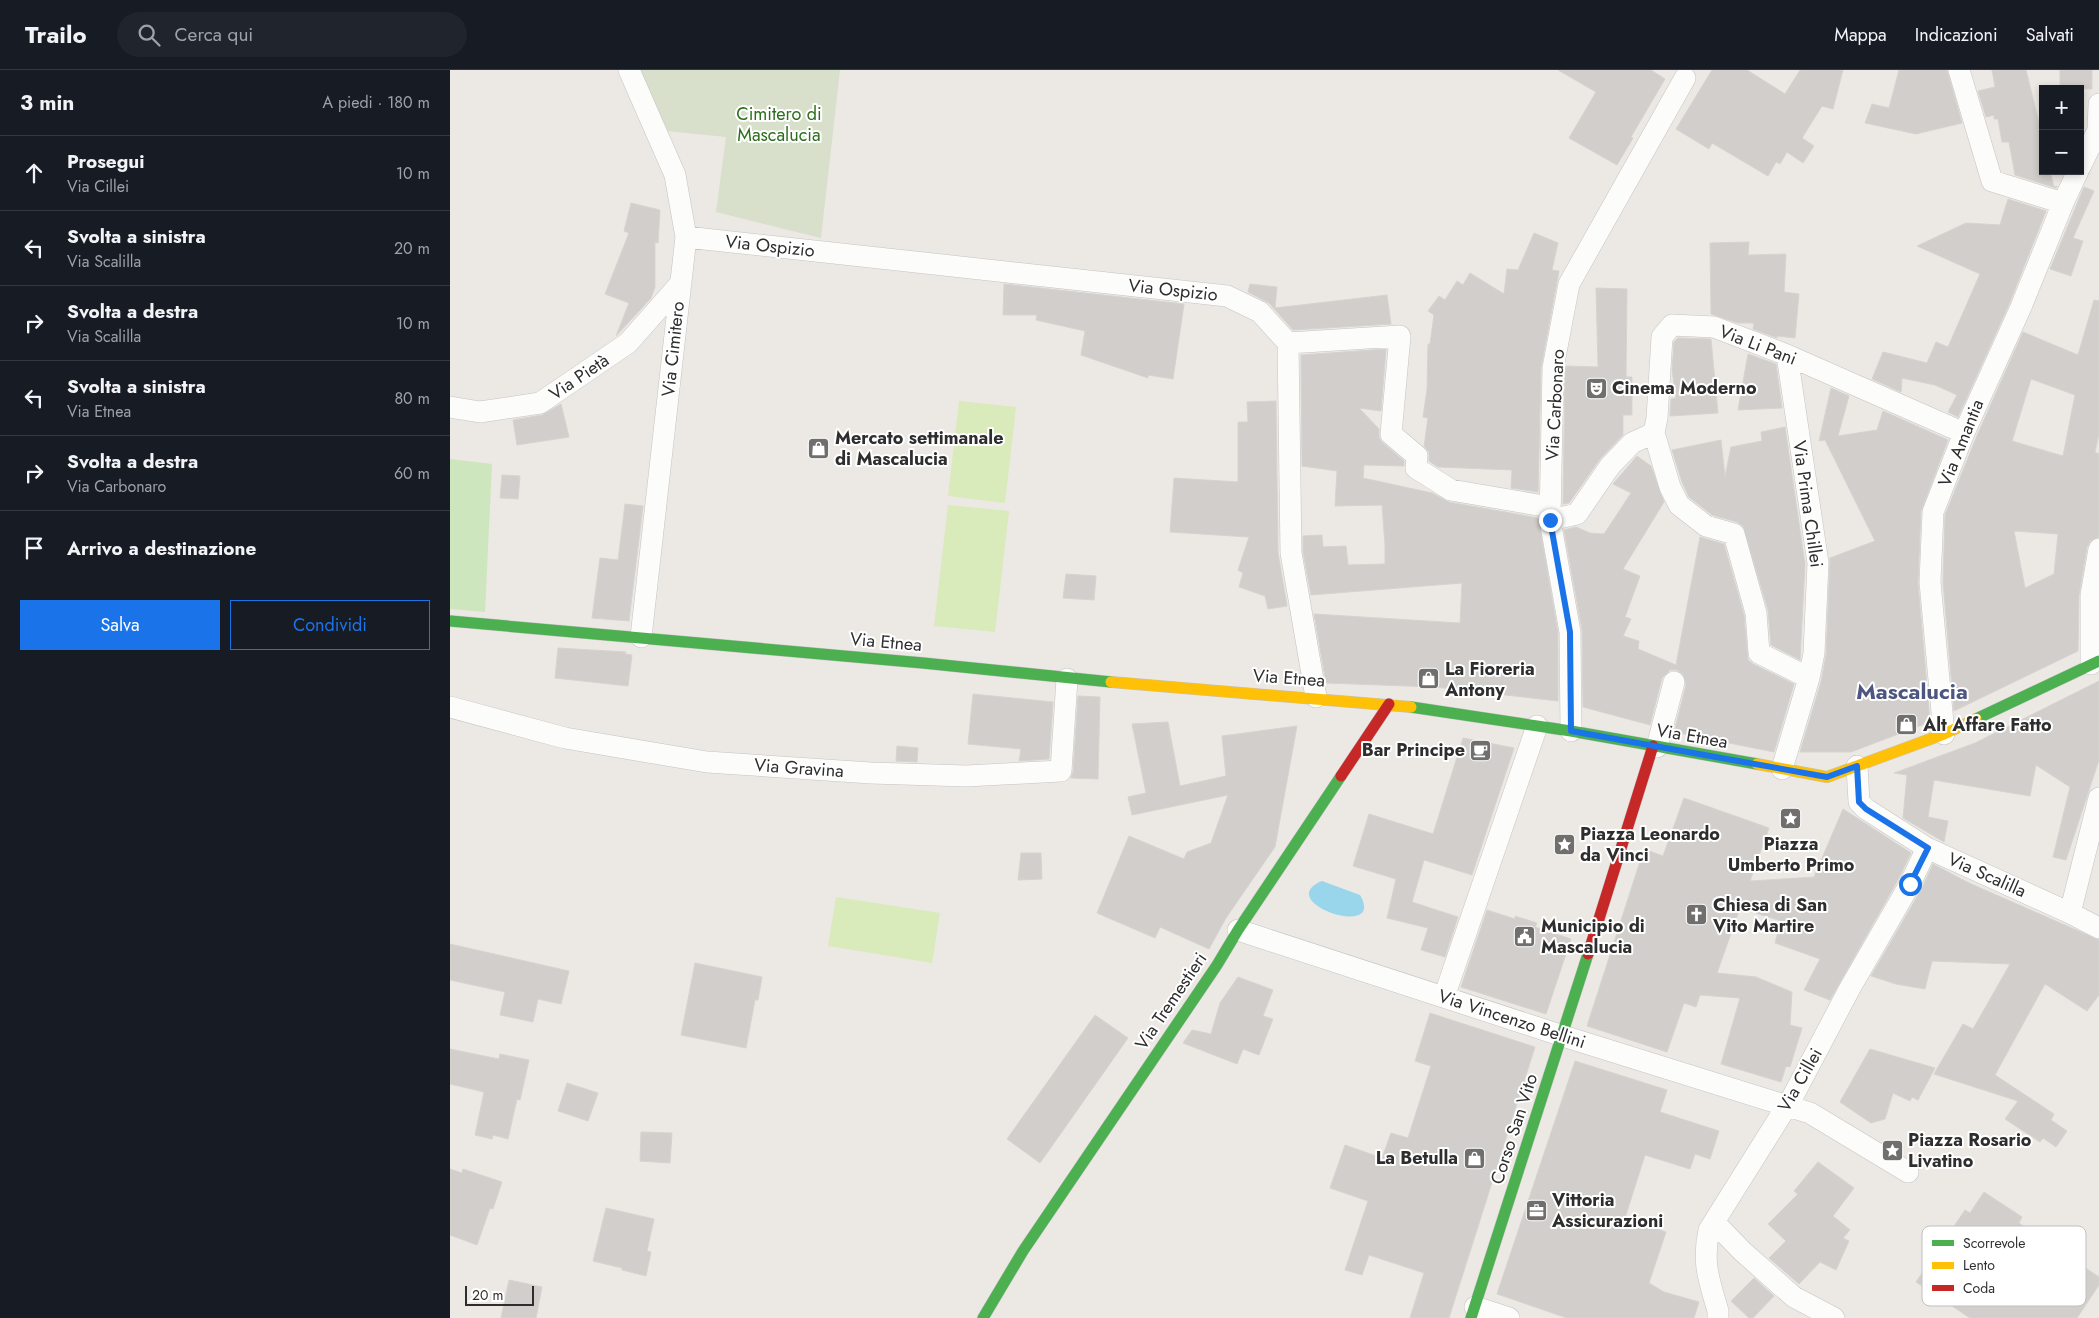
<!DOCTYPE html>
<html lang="it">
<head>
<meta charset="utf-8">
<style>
  :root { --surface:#171b24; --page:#20242c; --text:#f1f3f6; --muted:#9ea1a6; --line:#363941; --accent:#1a73e8 }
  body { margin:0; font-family:Jost,sans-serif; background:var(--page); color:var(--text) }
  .controls { position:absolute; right:15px; top:15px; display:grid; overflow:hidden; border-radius:0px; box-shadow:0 2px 8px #0003 }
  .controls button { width:45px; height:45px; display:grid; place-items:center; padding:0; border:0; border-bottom:1px solid var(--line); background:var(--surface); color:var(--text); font:25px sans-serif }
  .scale { position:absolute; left:15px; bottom:12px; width:69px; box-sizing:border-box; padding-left:5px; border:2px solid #2e2e2e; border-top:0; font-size:14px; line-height:18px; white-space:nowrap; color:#2e2e2e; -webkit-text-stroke:4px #fff; paint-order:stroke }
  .stop { position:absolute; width:15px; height:15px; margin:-11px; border:4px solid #1a73e8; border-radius:50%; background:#fff }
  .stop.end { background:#1a73e8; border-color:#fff; box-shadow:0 1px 5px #0008 }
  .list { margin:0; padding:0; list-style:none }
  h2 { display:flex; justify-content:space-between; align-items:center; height:65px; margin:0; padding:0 20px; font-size:21px }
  h2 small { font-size:16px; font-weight:400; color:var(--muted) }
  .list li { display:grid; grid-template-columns:32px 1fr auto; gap:15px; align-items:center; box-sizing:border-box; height:75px; padding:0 20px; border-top:1px solid var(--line) }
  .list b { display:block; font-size:19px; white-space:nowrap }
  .list p { margin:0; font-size:16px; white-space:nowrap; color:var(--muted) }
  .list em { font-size:16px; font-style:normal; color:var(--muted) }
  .actions { display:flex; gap:10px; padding:15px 20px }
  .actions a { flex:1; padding:11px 0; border:1px solid var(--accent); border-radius:0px; text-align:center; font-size:18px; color:var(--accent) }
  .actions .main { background:var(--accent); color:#fff }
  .icon { flex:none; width:28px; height:28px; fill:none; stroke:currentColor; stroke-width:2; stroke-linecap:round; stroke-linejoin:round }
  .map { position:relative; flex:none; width:1649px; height:1248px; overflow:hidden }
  header { display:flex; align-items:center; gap:30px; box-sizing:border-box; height:70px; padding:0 25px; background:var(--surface); border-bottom:1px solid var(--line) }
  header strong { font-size:24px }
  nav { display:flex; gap:28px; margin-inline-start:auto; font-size:18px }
  .search { width:350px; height:45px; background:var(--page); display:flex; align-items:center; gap:12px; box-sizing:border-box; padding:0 18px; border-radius:28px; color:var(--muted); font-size:19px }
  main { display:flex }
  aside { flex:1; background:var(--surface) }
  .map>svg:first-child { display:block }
  .green { fill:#cee6be }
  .cemetery { fill:#d8e0cc }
  .pitch { fill:#d9eabb }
  .water { fill:#99d6ec }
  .building { fill:#d1cecb; stroke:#d7d4d0; fill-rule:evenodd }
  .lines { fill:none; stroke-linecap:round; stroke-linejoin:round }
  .street-casing { stroke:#c5c4c5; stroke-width:22 }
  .fast-casing { stroke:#c5c4c5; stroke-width:12 }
  .slow-casing { stroke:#c5c4c5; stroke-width:12 }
  .jam-casing { stroke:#c5c4c5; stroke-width:12 }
  .street { stroke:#fcfcfb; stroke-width:21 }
  .fast { stroke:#4caf50; stroke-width:11 }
  .slow { stroke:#ffc107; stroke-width:11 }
  .jam { stroke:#c62828; stroke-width:11 }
  .route { stroke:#1a73e8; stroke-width:6 }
  .labels { text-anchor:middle; stroke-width:4; stroke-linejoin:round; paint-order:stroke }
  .park-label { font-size:18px; fill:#2c6e1b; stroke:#fff }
  .street-label { font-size:18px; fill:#2e2e2e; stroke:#fff }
  .poi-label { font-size:18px; font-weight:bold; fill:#2e2e2e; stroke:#fff; text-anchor:start }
  .district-label { font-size:22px; font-weight:bold; fill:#4d5680; stroke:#fff }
  .key { fill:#fff; stroke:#c0c0c0; stroke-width:1 }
  .key-label { font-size:14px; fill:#2e2e2e }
</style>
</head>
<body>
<header>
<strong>Trailo</strong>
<div class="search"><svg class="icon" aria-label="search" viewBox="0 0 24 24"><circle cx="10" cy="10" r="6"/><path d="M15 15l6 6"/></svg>Cerca qui</div>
<nav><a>Mappa</a><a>Indicazioni</a><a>Salvati</a></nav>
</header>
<main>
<aside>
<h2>3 min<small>A piedi · 180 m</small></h2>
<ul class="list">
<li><svg class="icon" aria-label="ahead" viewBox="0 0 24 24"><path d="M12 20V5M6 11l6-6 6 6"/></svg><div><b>Prosegui</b><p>Via Cillei</p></div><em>10 m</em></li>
<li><svg class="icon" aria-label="left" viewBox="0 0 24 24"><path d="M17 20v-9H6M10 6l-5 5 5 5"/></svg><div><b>Svolta a sinistra</b><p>Via Scalilla</p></div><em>20 m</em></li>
<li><svg class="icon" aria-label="right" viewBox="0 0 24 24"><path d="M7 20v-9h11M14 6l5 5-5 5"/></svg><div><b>Svolta a destra</b><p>Via Scalilla</p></div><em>10 m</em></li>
<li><svg class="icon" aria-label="left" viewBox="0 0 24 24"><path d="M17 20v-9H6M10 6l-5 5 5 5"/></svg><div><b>Svolta a sinistra</b><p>Via Etnea</p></div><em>80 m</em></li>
<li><svg class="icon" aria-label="right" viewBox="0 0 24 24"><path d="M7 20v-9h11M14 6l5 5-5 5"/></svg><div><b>Svolta a destra</b><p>Via Carbonaro</p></div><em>60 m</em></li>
<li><svg class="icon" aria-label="arrive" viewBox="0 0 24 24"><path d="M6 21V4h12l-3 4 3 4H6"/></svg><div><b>Arrivo a destinazione</b></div></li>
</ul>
<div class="actions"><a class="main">Salva</a><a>Condividi</a></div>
</aside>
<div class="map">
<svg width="1649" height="1248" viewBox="0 0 1649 1248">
  <rect width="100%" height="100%" fill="#ece8e4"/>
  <!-- green -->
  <path class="green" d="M0,389L42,394L35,542L0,539Z"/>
  <!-- cemetery -->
  <path class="cemetery" d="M190,0H390L371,168L266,142L276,67L216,61Z"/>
  <!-- pitch -->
  <path class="pitch" d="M509,331L566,337L555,433L498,426Z
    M498,435L559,441L545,562L484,556Z
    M386,827L490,843L482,893L378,876Z"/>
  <!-- water -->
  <path class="water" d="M872,811L910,825C937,871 821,832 872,811Z"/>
  <!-- building -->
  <path class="building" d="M1108,0H1201L1215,9L1181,67L1183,68L1167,95L1119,68L1146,22Z
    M1262,0H1297L1335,24L1350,0H1393L1383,39L1372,36L1352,68L1364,76L1353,93L1337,82L1330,94L1326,92L1318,106L1262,73L1259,79L1226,59Z
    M1449,0H1497L1512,53L1466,64L1415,53L1422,34L1439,38Z
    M1542,0H1576L1591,61L1593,101H1600L1604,117L1607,116L1606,118L1565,105L1559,72H1552L1548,49H1544V45L1536,47L1528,21L1545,17Z
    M1610,0H1642V19H1610Z
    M1634,117L1644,121L1623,168L1633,171L1621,206L1600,199Z
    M1558,129L1596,141L1560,232L1508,347L1498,342L1507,325L1485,315L1452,308L1451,322L1422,309L1433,282L1477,293L1486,272L1498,277L1530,204L1467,176L1516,153L1550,155Z
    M181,133L210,140L208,173L205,172V217L201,228L166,266L179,233L155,224L179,163L174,161Z
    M1084,163L1108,173L1102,200L1109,201L1091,298L1088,422L1061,418L1062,400L988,397L979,391V382L974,376L978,348L973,347L977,320L978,274H980L984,245L978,241L989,226L995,230L1007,211L1013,215L1020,203L1054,224L1057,199L1068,200Z
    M1299,172L1298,185L1336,184L1334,222L1349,224L1345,268L1327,266V268L1303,259L1304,253H1288L1261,244L1260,173Z
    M554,214L734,234L723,309L698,305V308L631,285L635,261L586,250L587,245H553Z
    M800,214L827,217L825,238L937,225L941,254L843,260L819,233L798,222Z
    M1146,218L1177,219L1176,307H1182V345H1173V365L1150,389L1119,433L1113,434L1115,299L1116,296L1148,297Z
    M1644,230L1649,231V364L1645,382L1649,384V467L1640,471L1637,477L1629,525L1628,581L1504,641L1493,512L1495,445L1526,368L1573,262L1628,285ZM1581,309L1625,325L1613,386L1562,371ZM1564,461L1608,464L1604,504L1575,518Z
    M1228,268L1261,269L1268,343L1220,346L1221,329L1226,328L1222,300L1224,272Z
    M936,279L931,341L909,338L929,359V368L933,373L954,391V396L914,395L913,408L982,423L999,432L1088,448L1108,563V631L985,617L876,613L864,544L1010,553L1012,513L861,525L853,482V466L872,465L873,477L896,476L898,495L935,494V475L932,435L885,436L887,401L852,396L851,285Z
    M1298,284L1326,294L1332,338L1288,340Z
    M1381,318L1399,326L1388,366L1427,360L1433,341L1498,370L1471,441L1468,513L1480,652L1401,682H1350L1371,612L1376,585L1380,488L1425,471L1375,370L1369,371Z
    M826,331L828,483L837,536L818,539L815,526L789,517L793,503L788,500L799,467L720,462L724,408L788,412V352H798L797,332Z
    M111,334L119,367L67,375L63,350L92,345Z
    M1335,357L1355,494L1350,590L1321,575L1318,540L1293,456L1287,452L1262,445L1239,427L1232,412L1222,380L1271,370L1275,407L1281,377L1312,371L1311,362Z
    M1187,386L1201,396L1214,432L1173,499L1190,506L1175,547L1181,549L1173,566L1189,571L1188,579L1226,595L1250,467L1274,474L1294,545L1298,590L1303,594L1344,614L1324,682L1224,662L1236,615L1233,604L1227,600H1220L1212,608L1200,655L1133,637L1132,560L1114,460L1126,457L1140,463L1154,464L1181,423L1163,414Z
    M52,405L70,406L68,429L50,428Z
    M175,434L193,436L179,551L142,548L150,488L168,490Z
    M616,504L646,506L644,530L613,528Z
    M108,578L176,582L175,584L182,585L178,616L105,608Z
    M1649,611V690L1616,790L1603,787L1620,717L1586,695L1580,726L1484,710L1478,747L1498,751L1494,772L1453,748L1457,705L1444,703L1525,673Z
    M523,624L603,632L599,689L569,691L571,679L518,674Z
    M628,626L650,627L648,709L621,708L623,702Z
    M718,652L730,716L776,706L772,666L847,656L825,777L776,848L759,879L710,857L705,868L647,843L679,766L734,789L737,782L761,773L778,725L682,745L678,727L696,723L682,654Z
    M1013,668L1064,678L1022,805L974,790L962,832L1008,847L995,887L971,880L978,858L937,848L946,809L903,796L919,744L983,764Z
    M447,676L468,678L467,692L446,691Z
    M1234,728L1319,758L1300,811L1364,807L1393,739L1461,783L1449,808L1380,930L1354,920L1370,889L1325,873L1331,851L1290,838L1267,903L1306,907L1342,922L1340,955L1352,958L1340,997L1336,996L1331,1012L1271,994L1290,928L1250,925L1246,937L1234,933L1217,982L1137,956L1194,779L1213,786Z
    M571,783H591L592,809L568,810Z
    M1483,794L1519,813L1649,870V925L1637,941L1595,914L1545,1005L1604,1044L1601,1050L1617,1061L1606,1077L1593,1068L1590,1072L1555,1049L1568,1031L1484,1004L1513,954L1523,959L1560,894L1482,891L1475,919L1446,914L1421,906L1471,820Z
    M1037,840L1065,849V846L1087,853L1085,857L1121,869L1096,944L1011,917Z
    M0,874L119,901L111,934L88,929L83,952L50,945L55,922L0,910Z
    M245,893L312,907L308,930H305L296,978L231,965Z
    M788,907L823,920L813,946L823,949L809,985L793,979L787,994L733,973L742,960L761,964L770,933Z
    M980,943L1085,977L999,1248H960L974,1203L919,1185L912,1205L895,1200L918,1131L880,1118L895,1075L932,1088L941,1063L958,1068L981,996L965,991Z
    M645,945L678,968L590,1093L557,1069Z
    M0,979L49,989L50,984L79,990L70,1030L67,1029L58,1069L43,1065L42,1069L25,1065L34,1022L0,1014Z
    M1420,979L1485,998L1468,1030L1462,1027L1460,1031L1443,1023L1435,1049L1421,1053L1390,1032Z
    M1125,991L1217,1020L1210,1042L1269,1061L1260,1089L1245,1084L1240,1099L1195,1085L1175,1148L1216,1162L1199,1213L1214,1222L1249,1232L1244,1248H1117L1047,1224Z
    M117,1013L148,1023L138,1051L108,1041Z
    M191,1062L222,1063L220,1093L190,1091Z
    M1368,1092L1404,1118L1383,1146L1400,1160L1393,1168L1399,1171L1386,1200L1370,1192L1349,1214L1319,1188L1336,1171L1318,1154L1348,1124L1344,1121Z
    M0,1099L12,1103L13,1099L52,1112L43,1139L40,1138L27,1175L0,1165Z
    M1534,1122L1572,1147L1569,1153L1649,1207V1215L1627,1248H1520L1466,1212L1515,1140L1520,1143Z
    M156,1138L204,1149L197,1181L201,1182L196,1206L172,1200V1198L143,1191Z
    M1304,1208L1324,1226L1303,1248H1299L1281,1231Z
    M59,1210L92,1217L86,1248H51Z"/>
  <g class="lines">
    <defs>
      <path id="street" d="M179,0L225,105L236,167L191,567
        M1509,0L1542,111L1613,133
        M1630,97L1648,60L1649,34
        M236,167L777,226L810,242L838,273L841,483L866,627
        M838,273L950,266L941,364L967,386L966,398L1001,420L1100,437
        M0,337L30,342L90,333L178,273L230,214
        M1204,363L1220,417L1229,435L1256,456L1284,464L1306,543L1309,583L1359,608
        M1100,450L1127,444L1160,396L1182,373L1204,363L1207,348L1212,267L1222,255L1264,257L1337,285L1514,363
        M1641,594V525L1649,479
        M0,637L115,668L257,692L421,703L516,706L611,701L617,609
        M1121,661L1120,562L1100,450L1103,298L1119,214L1235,8
        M1494,664L1480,512L1483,442L1514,363L1571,237L1613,133L1628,101
        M1207,677L1224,612
        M1407,696L1409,732L1416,739L1477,778L1620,843L1649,858
        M1332,699L1359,608L1364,583L1368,493L1337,285
        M1620,843L1649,728
        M788,860L1113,966L1360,1043L1458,1102
        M994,927L1087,656
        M1264,1152L1292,1181L1344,1227L1384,1248
        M1025,1237L1059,1248
        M1268,1248V1241C1259,1210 1252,1193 1259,1160L1343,1026L1400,918L1460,814L1477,778"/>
      <path id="fast" d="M0,551L473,593L661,612
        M961,637L1121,661L1307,694
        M1526,649L1649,591
        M533,1248L573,1181L767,895L788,860L891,706
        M1021,1248L1138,884"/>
      <path id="slow" d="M661,612L961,637
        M1307,694L1377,707L1494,664L1526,649"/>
      <path id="jam" d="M891,706L939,634
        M1138,884L1203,676"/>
    </defs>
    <!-- street casing -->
    <use href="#street" class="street-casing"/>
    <!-- fast casing -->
    <use href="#fast" class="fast-casing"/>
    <!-- slow casing -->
    <use href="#slow" class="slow-casing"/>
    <!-- jam casing -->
    <use href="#jam" class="jam-casing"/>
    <!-- street -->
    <use href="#street" class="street"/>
    <!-- fast -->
    <use href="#fast" class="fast"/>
    <!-- slow -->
    <use href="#slow" class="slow"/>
    <!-- jam -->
    <use href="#jam" class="jam"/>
  </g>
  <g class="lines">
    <!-- route -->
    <path class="route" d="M1100,450L1120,562L1121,661L1377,707L1407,696L1409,732L1416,739L1478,778L1460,814"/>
  </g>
  <!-- icons -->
  <defs>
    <symbol id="theatre-square" viewBox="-11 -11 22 22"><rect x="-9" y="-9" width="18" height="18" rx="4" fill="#706f6e" stroke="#fff"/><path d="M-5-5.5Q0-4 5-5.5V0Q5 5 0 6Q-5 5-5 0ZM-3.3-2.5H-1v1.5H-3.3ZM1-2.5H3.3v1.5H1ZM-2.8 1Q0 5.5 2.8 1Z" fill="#fff"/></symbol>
    <symbol id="shop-square" viewBox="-11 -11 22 22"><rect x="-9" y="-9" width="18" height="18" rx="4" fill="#706f6e" stroke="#fff"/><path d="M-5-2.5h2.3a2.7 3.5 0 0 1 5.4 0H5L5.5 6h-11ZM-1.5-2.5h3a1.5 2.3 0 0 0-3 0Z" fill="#fff"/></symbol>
    <symbol id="cafe-square" viewBox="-11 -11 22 22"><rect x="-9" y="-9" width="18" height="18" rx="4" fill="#706f6e" stroke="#fff"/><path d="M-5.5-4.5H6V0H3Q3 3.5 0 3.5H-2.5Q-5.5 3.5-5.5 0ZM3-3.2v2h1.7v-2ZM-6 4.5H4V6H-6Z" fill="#fff"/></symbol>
    <symbol id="sight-square" viewBox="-11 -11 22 22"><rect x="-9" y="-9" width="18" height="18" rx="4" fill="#706f6e" stroke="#fff"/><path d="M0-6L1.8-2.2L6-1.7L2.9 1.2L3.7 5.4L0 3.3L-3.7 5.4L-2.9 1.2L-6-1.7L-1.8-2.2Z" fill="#fff"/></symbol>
    <symbol id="church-square" viewBox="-11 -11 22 22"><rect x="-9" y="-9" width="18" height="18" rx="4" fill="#706f6e" stroke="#fff"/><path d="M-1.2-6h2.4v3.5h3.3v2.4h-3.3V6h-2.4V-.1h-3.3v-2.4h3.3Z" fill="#fff"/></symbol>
    <symbol id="civic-square" viewBox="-11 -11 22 22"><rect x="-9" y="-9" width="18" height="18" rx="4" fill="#706f6e" stroke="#fff"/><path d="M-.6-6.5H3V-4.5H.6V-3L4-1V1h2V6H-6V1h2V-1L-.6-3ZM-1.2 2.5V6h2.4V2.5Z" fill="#fff"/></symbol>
    <symbol id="office-square" viewBox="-11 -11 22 22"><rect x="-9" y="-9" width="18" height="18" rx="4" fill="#706f6e" stroke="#fff"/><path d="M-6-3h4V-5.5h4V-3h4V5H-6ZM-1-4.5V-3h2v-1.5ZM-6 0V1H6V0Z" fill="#fff"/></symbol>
  </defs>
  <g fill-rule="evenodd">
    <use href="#theatre-square" x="1134" y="306" width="25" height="25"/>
    <use href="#shop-square" x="356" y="366" width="25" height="25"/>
    <use href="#shop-square" x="966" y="596" width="25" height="25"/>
    <use href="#shop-square" x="1444" y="642" width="25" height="25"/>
    <use href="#cafe-square" x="1018" y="668" width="25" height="25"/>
    <use href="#sight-square" x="1328" y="736" width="25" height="25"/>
    <use href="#sight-square" x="1102" y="762" width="25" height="25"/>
    <use href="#church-square" x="1234" y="832" width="25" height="25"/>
    <use href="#civic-square" x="1062" y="854" width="25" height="25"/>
    <use href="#sight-square" x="1430" y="1068" width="25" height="25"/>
    <use href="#shop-square" x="1012" y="1076" width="25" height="25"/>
    <use href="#office-square" x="1074" y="1128" width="25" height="25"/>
  </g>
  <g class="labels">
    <!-- park labels -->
    <g class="park-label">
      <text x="329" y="50">Cimitero di<tspan x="329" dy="21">Mascalucia</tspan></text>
    </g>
    <!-- street labels -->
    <g class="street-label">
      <text transform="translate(320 176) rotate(6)" y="6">Via Ospizio</text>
      <text transform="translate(723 220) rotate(6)" y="6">Via Ospizio</text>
      <text transform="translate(1308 275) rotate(21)" y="6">Via Li Pani</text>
      <text transform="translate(223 279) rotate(-84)" y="6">Via Cimitero</text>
      <text transform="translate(129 307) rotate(-34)" y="6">Via Pietà</text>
      <text transform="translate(1105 335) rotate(-87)" y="6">Via Carbonaro</text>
      <text transform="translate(1511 373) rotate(-68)" y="6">Via Amantia</text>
      <text transform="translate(1358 434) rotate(82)" y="6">Via Prima Chillei</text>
      <text transform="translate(436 572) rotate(5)" y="6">Via Etnea</text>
      <text transform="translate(839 608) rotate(4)" y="6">Via Etnea</text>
      <text transform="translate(1242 666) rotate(10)" y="6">Via Etnea</text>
      <text transform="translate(349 698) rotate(4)" y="6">Via Gravina</text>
      <text transform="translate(1537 805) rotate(24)" y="6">Via Scalilla</text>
      <text transform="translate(721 931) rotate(-56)" y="6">Via Tremestieri</text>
      <text transform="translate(1062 949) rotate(18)" y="6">Via Vincenzo Bellini</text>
      <text transform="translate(1350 1010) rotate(-60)" y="6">Via Cillei</text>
      <text transform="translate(1064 1059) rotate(-72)" y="6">Corso San Vito</text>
    </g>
    <!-- poi labels -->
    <g class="poi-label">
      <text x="1162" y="324">Cinema Moderno</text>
      <text x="385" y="374">Mercato settimanale<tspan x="385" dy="21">di Mascalucia</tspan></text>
      <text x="995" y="605">La Fioreria<tspan x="995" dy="21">Antony</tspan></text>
      <text x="1473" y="661">Alt Affare Fatto</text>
      <text x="1015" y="686" text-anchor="end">Bar Principe</text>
      <text x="1130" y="770">Piazza Leonardo<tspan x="1130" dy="21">da Vinci</tspan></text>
      <text x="1341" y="780" text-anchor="middle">Piazza<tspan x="1341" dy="21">Umberto Primo</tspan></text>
      <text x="1263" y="841">Chiesa di San<tspan x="1263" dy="21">Vito Martire</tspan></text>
      <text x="1091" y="862">Municipio di<tspan x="1091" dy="21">Mascalucia</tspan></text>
      <text x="1458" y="1076">Piazza Rosario<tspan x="1458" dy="21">Livatino</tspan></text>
      <text x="1008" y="1094" text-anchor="end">La Betulla</text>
      <text x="1102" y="1136">Vittoria<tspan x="1102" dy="21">Assicurazioni</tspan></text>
    </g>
    <!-- district labels -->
    <g class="district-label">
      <text x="1462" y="629">Mascalucia</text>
    </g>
  </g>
  <!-- legend -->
  <rect x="1472" y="1156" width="164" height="80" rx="8" class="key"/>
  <rect x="1482" y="1170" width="22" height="6" fill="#4caf50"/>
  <rect x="1482" y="1192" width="22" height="7" fill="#ffc107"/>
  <rect x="1482" y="1215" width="22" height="6" fill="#c62828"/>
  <g class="key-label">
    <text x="1513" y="1178">Scorrevole</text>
    <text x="1513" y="1200">Lento</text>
    <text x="1513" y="1223">Coda</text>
  </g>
</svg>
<div class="controls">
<button>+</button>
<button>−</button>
</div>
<div class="scale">20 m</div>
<div class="stop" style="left:1460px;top:814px"></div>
<div class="stop end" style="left:1100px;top:450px"></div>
</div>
</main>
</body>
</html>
